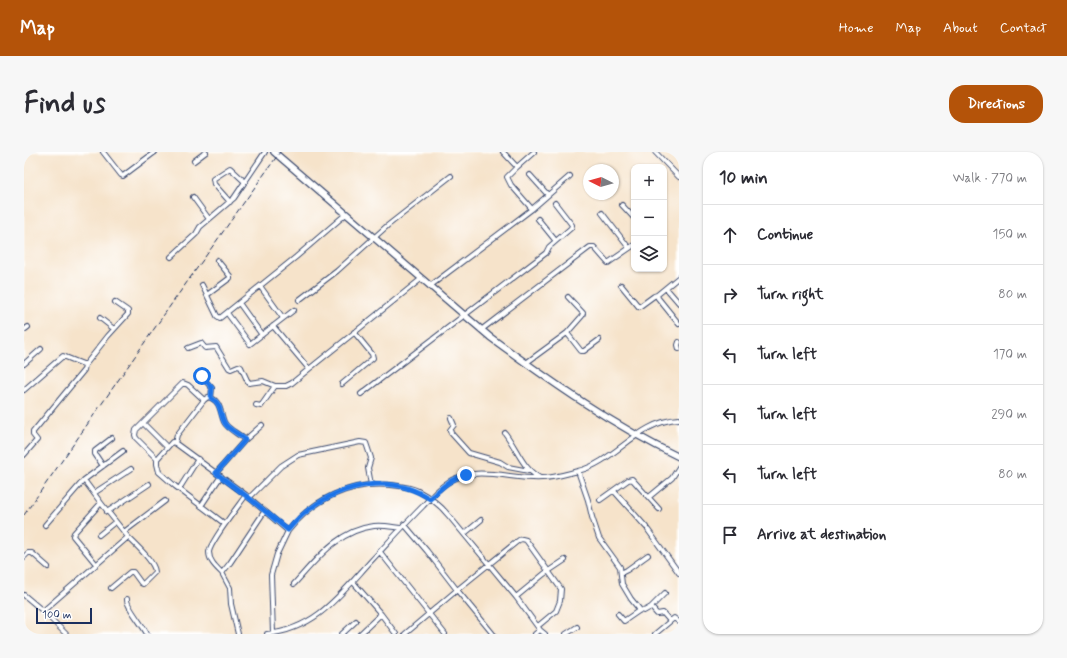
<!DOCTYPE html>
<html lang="en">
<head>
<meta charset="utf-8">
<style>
  :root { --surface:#fff; --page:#f7f7f7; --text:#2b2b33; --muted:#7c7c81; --line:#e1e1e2; --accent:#b45309 }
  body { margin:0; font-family:Mynerve,sans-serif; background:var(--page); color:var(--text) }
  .controls { position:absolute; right:12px; top:12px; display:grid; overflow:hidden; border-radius:8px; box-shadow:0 1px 3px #0004 }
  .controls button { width:36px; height:36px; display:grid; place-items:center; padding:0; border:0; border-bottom:1px solid var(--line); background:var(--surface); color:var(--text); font:20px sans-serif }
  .compass { position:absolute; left:559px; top:12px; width:36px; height:36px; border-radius:50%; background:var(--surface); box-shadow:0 1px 3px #0004; rotate:275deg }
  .scale { position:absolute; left:12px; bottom:10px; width:56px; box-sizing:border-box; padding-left:4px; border:2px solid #1b2f5e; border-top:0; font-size:11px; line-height:14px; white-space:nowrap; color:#1b2f5e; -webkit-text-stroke:3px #fff; paint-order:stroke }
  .stop { position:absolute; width:12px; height:12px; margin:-9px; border:3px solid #1a73e8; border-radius:50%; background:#fff }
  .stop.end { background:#1a73e8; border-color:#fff; box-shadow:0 1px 4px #0008 }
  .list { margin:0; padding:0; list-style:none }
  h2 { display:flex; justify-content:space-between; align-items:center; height:52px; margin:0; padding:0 16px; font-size:17px }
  h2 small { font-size:13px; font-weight:400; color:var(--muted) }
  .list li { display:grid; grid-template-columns:26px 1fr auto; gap:12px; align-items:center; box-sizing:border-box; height:60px; padding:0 16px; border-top:1px solid var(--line) }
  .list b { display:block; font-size:15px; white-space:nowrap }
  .list em { font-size:13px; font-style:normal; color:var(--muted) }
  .icon { flex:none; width:22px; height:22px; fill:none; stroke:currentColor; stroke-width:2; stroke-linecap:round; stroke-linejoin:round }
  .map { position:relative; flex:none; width:655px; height:482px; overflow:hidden; border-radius:16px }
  header { display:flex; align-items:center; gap:24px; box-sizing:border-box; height:56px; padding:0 20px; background:var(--accent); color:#fff }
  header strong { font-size:19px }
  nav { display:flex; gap:22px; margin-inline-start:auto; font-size:14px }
  .intro { display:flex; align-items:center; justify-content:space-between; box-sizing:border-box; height:96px; padding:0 24px }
  h1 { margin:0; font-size:28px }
  .button { padding:10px 18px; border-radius:16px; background:var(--accent); color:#fff; font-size:14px; font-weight:700 }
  main { display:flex; gap:24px; padding:0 24px }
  aside { flex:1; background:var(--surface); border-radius:16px; box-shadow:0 1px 3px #0004 }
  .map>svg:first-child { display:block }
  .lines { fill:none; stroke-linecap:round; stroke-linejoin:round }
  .minor-casing { stroke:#3c4a6e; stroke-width:6 }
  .secondary-casing { stroke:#3c4a6e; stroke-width:8 }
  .minor { stroke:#fff; stroke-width:4 }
  .secondary { stroke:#fff; stroke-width:5.5 }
  .rail { stroke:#1b2f5e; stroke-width:1; stroke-dasharray:6 3; stroke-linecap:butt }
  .route { stroke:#1a73e8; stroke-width:5 }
</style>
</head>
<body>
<header>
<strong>Map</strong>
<nav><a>Home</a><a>Map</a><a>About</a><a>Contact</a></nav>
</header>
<div class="intro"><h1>Find us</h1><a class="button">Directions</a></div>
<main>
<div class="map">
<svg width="655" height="482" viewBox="0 0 655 482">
  <rect width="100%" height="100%" fill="#fff"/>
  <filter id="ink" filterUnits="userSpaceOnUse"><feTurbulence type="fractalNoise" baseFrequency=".025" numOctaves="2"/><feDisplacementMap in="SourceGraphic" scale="8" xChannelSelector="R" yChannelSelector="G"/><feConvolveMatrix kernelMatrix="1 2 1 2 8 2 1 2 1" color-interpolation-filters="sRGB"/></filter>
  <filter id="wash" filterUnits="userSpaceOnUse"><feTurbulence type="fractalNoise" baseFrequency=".012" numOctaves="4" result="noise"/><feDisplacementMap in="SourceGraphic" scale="16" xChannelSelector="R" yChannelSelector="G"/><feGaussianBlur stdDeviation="0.9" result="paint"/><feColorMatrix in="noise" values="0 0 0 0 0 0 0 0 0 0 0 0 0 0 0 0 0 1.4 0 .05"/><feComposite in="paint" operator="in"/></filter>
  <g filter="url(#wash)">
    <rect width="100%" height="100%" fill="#f6e3ca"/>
  </g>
  <g filter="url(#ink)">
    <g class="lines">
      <defs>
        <path id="minor" d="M79,0L97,23L99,24L131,0
          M479,0L493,15
          M631,0L655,25
          M170,9L182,0
          M506,23L524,43
          M169,45L185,67
          M206,50L190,32L189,27L206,16L221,30
          M598,53L610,66
          M508,57L487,33L483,25L493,15L510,0
          M578,61L605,96
          M514,67L531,88
          M147,105L172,82L176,75L210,46L241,0
          M655,125L633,143L634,146L655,172
          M178,133L193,164L196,166L272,105L322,62
          M597,133L615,155L630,144L633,143
          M236,134L259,166
          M406,134L508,57L546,24
          M642,136L655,151
          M183,143L206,126V124L193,108
          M275,148L313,119L363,74L427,24
          M215,151L238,183
          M203,161L226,192L270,158
          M76,166L90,177
          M249,174L285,217L397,127
          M0,178L4,175
          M457,178L566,95H570L584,111L610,93
          M543,181L557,199H560L575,188
          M655,190L654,193L655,197
          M164,196L177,191L181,196L192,195L205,216L207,217L214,214L217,215L223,228L225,231L239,229L251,234H262L268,231L285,217
          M502,211L543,181L558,164L559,161L544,145
          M0,212L17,197
          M177,224L188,236L187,246
          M318,232L349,206L348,202L330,180
          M0,238L39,204L59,212H62L84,184L104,162V159L91,150
          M337,242L522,101L525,95L547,76L548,73L531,51
          M232,253L237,254L251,234
          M427,266L430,273L426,278L427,281L445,301L476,310L484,315L505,319
          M119,271L143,295
          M481,281C493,297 498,316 516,326
          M221,288L238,273
          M151,291L153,283L180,248L184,245C197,248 196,260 200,270C204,278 216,282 221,288L192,321
          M0,303L13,288L9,283V280L60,218L61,213
          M133,307L112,286L111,283L112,278L159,231L164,233L180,248
          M79,314L71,302V299L88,286
          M554,319L564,348L568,365L575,386L596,415L598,432L607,447L616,458L620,459L627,455L641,441
          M60,328L99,299
          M155,337L174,307
          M590,339L622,375
          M70,341L107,317
          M222,343C215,353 186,390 185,400C185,409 192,415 198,421L206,411L240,360
          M625,345L648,326L655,315
          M225,346L257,314L274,303L336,290L342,291L347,306L344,316L347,333
          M576,348L604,328L608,327L635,357
          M177,354L197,324
          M83,360L125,332
          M201,372L151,334L135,320L133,312V307L148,290L151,291L222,343L264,379L253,402L247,423L249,481
          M380,372L403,399L433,438L495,388L498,387L502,388L537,437L536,449L532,459L514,474
          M21,373L60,328L77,351
          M624,378L655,421
          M264,379C289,347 327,329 367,333C375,334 386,335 394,339C406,345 417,354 425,364L492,445L516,478
          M100,380L141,349
          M440,382L457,368
          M75,383L91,370
          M356,400L421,482
          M0,405L4,401H8L24,415
          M72,412L49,384L50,381L77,351L104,385
          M198,421L206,436L207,452L214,482
          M597,421L603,418L624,403
          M329,430L357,462L336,482
          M270,432C292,408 314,378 350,374C359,373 368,375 377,376
          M0,443L19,459L42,482
          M492,445L520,422L541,408
          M103,447C102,454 119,473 123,482
          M627,455L633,462L639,461L646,469
          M19,459L104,385C111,392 131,410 131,420L119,432L117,431L109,420H106L87,436
          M357,462L372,482
          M594,462L600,469L616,458
          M243,482C292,477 316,443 347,409C364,391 381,372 399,354C406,346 414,337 423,331C450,312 488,328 518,326C530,326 542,322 554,319C591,310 614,269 655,267
          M318,482L332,469
          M381,482L433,438L469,482
          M511,482L516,478L521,482
          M542,482L553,475
          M631,482L650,466L655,470"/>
        <path id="secondary" d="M250,0L466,185C526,229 588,273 655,305"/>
      </defs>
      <!-- minor casing -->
      <use href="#minor" class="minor-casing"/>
      <!-- secondary casing -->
      <use href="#secondary" class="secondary-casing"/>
      <!-- minor -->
      <use href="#minor" class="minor"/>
      <!-- secondary -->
      <use href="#secondary" class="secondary"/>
      <!-- rail -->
      <path class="rail" d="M0,363L151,147L256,0"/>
    </g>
  </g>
  <g class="lines" filter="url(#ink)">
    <!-- route -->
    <path class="route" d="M178,224L188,236L187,246C199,252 195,264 202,273C207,279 216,282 221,288L192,321L225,346L264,378C297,337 359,316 406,347C417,336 427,326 442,323"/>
  </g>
</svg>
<div class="controls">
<button>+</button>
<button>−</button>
<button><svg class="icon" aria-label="layers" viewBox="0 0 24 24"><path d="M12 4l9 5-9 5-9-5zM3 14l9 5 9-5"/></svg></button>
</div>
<svg class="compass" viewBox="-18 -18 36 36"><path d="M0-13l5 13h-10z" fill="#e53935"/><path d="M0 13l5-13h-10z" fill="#7c7c81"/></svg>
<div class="scale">100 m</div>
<div class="stop" style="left:178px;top:224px"></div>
<div class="stop end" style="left:442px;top:323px"></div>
</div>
<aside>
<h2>10 min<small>Walk · 770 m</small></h2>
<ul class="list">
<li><svg class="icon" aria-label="ahead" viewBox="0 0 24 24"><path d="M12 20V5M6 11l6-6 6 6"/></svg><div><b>Continue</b></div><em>150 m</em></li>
<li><svg class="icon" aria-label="right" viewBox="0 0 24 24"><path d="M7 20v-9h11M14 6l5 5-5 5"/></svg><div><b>Turn right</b></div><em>80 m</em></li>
<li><svg class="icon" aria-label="left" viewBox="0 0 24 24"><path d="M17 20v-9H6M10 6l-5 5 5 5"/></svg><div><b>Turn left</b></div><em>170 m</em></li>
<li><svg class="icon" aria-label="left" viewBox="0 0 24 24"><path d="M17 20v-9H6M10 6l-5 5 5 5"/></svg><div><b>Turn left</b></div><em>290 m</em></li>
<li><svg class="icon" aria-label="left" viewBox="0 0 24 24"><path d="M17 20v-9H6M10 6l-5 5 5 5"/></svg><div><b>Turn left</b></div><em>80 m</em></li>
<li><svg class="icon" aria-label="arrive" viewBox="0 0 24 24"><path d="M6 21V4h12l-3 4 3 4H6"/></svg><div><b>Arrive at destination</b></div></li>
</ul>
</aside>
</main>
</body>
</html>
